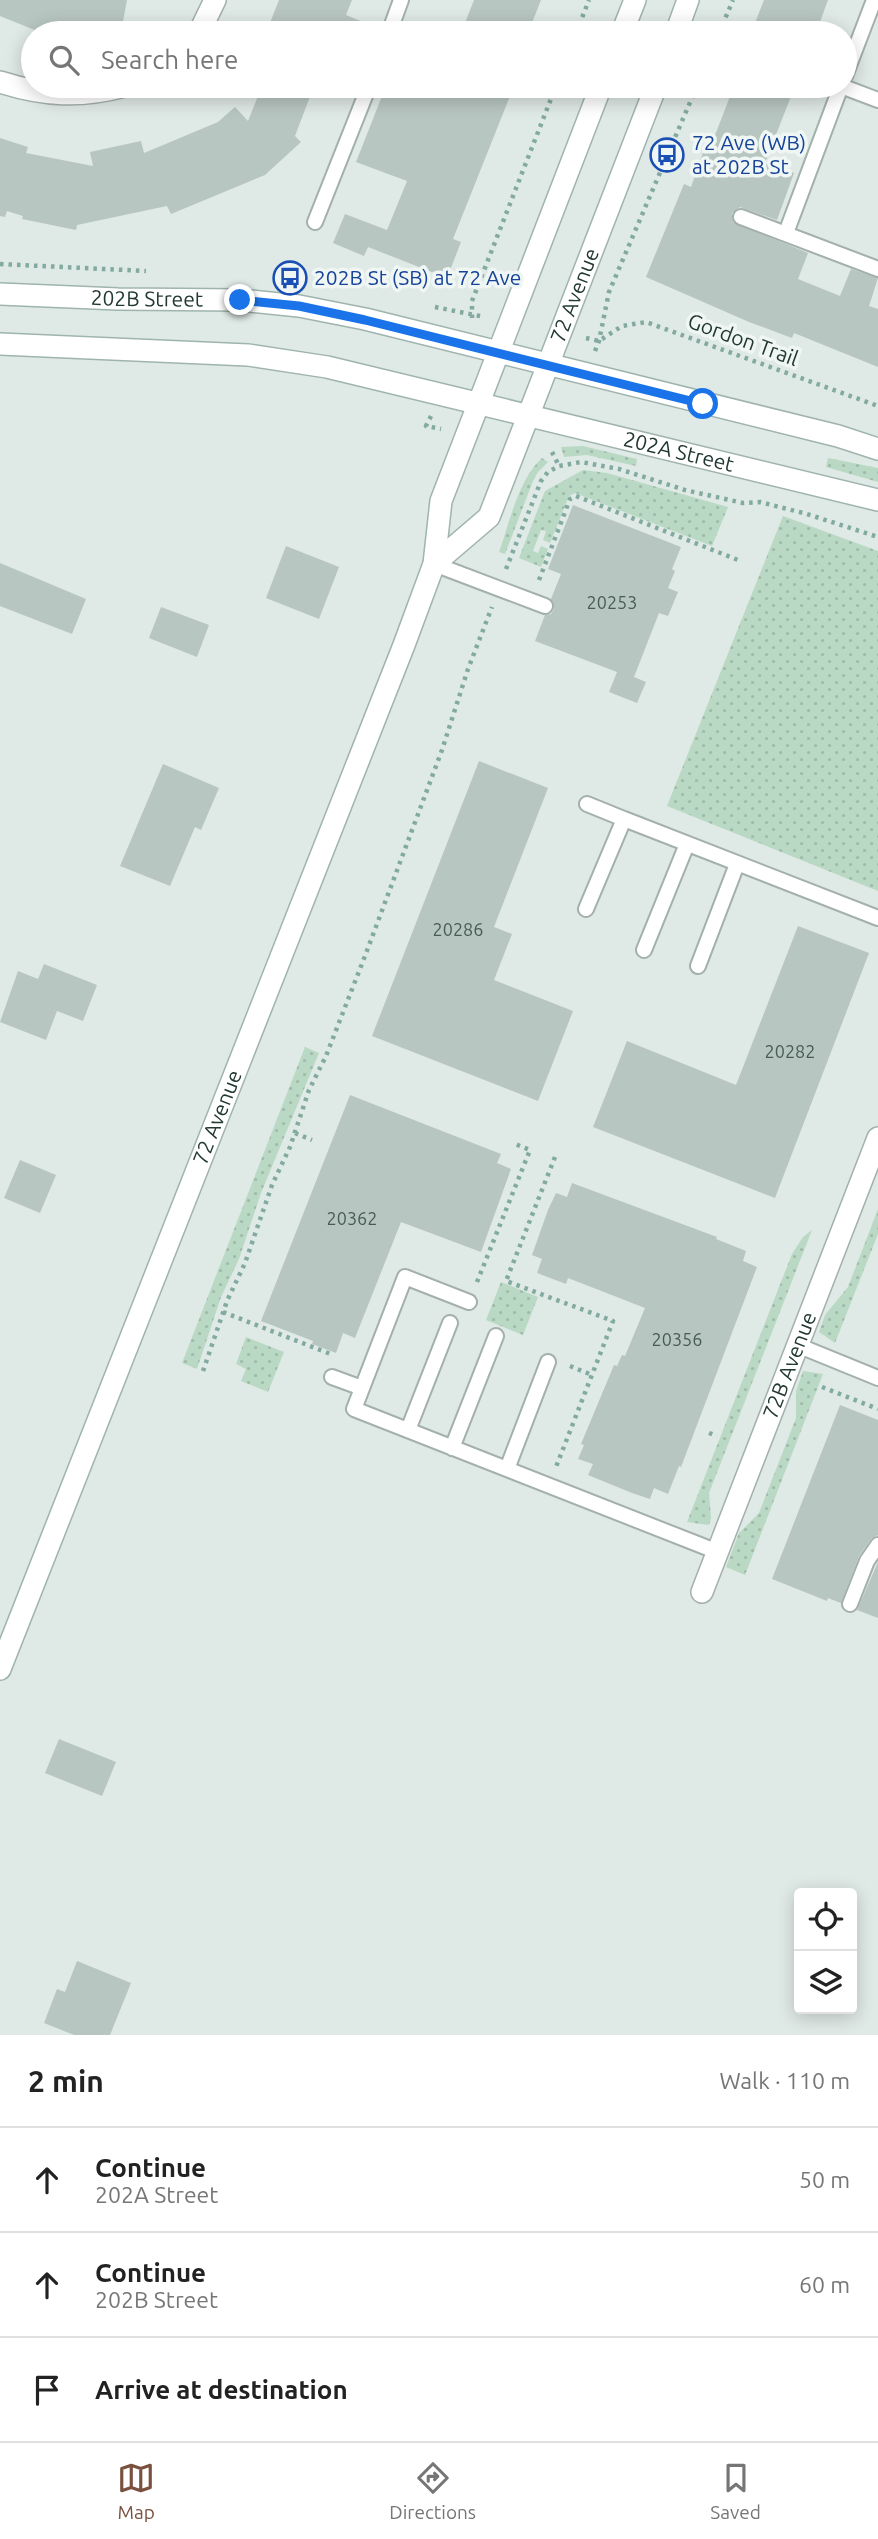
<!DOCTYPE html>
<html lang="en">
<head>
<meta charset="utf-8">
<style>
  :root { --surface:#fff; --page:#f6f6f6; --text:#222; --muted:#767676; --line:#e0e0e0; --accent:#7a503e }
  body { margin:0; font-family:Ubuntu,sans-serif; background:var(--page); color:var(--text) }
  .controls { position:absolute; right:21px; bottom:21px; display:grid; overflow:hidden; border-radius:7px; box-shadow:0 4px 18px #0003 }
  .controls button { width:63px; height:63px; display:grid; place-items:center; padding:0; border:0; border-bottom:2px solid var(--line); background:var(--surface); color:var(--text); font:35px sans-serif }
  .stop { position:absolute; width:21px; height:21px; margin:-16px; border:5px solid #1a73e8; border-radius:50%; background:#fff }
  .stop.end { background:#1a73e8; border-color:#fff; box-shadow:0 2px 7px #0008 }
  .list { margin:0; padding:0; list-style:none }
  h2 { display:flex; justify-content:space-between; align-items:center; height:91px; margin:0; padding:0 28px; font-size:30px }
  h2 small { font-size:23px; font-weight:400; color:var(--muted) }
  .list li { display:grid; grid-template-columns:46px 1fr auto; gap:21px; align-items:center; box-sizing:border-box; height:105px; padding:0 28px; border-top:2px solid var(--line) }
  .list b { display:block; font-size:26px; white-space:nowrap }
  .list p { margin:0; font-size:23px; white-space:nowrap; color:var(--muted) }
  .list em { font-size:23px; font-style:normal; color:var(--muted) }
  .icon { flex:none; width:38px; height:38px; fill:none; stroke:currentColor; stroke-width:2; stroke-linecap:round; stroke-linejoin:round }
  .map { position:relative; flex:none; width:878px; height:2035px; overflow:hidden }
  .search { position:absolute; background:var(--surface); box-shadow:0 4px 18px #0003; left:21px; right:21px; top:21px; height:77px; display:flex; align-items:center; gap:18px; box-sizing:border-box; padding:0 24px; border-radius:38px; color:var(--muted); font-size:26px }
  .sheet { height:406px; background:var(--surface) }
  nav { display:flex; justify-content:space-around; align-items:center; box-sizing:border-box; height:98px; border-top:2px solid var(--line); background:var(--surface); font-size:19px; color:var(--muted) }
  nav a { display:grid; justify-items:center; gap:4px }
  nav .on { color:var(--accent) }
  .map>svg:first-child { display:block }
  .green { fill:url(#green-dots) }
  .building { fill:#b8c6c1 }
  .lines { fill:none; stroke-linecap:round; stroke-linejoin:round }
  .lane-casing { stroke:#a3b0ac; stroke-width:18 }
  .street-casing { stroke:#a3b0ac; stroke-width:24 }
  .secondary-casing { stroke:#9fb4ae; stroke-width:24 }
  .path { stroke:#82aaa0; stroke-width:4.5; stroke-dasharray:3.5 5; stroke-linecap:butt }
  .lane { stroke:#fff; stroke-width:14 }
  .street { stroke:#fff; stroke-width:21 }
  .secondary { stroke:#fff; stroke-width:21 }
  .route { stroke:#1a73e8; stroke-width:9 }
  .labels { text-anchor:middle; stroke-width:7; stroke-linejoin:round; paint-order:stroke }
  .number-label { font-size:18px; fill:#485c56 }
  .transit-label { font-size:21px; fill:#164399; stroke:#eff6f3; text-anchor:start }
  .street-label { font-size:21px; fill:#223833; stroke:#eff6f3 }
</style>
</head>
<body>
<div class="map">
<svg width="878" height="2035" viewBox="0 0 878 2035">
  <defs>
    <pattern id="green-dots" width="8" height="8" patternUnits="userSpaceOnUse" patternTransform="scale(1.75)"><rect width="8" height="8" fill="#b9d9c4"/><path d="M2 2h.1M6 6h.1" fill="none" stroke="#9fbba9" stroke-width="1.8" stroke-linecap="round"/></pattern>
  </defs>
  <rect width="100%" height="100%" fill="#dfe9e5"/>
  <!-- green -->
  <path class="green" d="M583,446L637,459L636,466L587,455L564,457L561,447Z
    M542,458L548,462L538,472L533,481L505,554L499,552C510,522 518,480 542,458Z
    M828,458L878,468V482L826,467Z
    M583,470L607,473L728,507L712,546L575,493L569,496L550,543L543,540L546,531L541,530L533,551L538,553L541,546L548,549L541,567L519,558L545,491Z
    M783,516L878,551V891L667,806Z
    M305,1047L319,1053L261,1193L239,1259L221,1297L197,1369L182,1363Z
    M878,1209V1234L835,1343L819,1332L825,1315L848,1287Z
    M812,1230L709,1493L711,1518L709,1525L687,1522L792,1254L803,1237Z
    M501,1282L538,1297L523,1335L486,1320Z
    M246,1337L284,1352L268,1392L241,1381L246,1369L236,1364Z
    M803,1371L823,1374L745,1575L726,1567L739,1533L759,1513L796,1418V1391Z"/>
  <!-- building -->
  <path class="building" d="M0,0H127L121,32L65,23L61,33H42L0,16Z
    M279,0H352L346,15L380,29V33H266Z
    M474,0H541L528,33H461Z
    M764,0H828L816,33H751Z
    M262,86H314L295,136L301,142L265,175L171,214L167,206L77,225L76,230L22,219L23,216L7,211L5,217L0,216V138L28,147L26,153L93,166L90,152L141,141L144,153L218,122L235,107L248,121Z
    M386,86H514L453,239L461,242L447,278L368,247L364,256L333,243L345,214L387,230L407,181L356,162Z
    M734,86H795L765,163L794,173L777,220L740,207L732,213L733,222L808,253L798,279L840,296L851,269L878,278L869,306L878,309V367L794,333L792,338L749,322L646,277L684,184L691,187L707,141L712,143Z
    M573,505L681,547L672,569L675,571L668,588L678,592L668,616L659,613L634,677L646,682L637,703L609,692L617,672L535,641L545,615L551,614L554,609L551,599L561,574L548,569Z
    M286,546L339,567L319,619L266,598Z
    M0,563L86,599L72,634L0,606Z
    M161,607L209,625L197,657L149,638Z
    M479,761L548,788L494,927L512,934L494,980L573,1011L538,1101L372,1036Z
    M163,764L219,788L201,830L195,827L170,886L120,866Z
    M798,926L869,953L775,1198L593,1127L627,1041L736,1085Z
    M44,964L97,985L83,1021L57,1011L46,1040L0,1022L18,971L38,979Z
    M350,1095L501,1154L497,1163L511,1169L481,1252L401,1222L355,1338L343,1333L336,1353L312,1344L313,1341L261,1321Z
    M20,1160L56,1175L40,1213L4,1198Z
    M572,1183L717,1237L716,1239L746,1251L743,1261L757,1267L681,1467L679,1466L668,1494L654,1488L650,1499L632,1493L588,1475L593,1464L578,1459L584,1445L581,1444L614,1365L617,1366L622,1355L625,1356L645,1308L568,1278L566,1284L537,1273L542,1259L532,1255L548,1210L556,1193L567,1197Z
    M840,1405L878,1420V1535L871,1539L859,1556L841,1603L828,1598L827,1601L772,1579Z
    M878,1562V1618L857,1610Z
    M59,1739L116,1762L102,1796L45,1773Z
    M77,1961L131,1983L110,2035H74L44,2023L57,1989L65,1992Z"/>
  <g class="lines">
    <defs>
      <path id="lane" d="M389,33L401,0
        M845,76L874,0
        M841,86L878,100
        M741,217L878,269
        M315,222L369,86
        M786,233L841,86
        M434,564L545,606
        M587,804L624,819
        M586,909L624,819L878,918
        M644,950L687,844
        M698,966L737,864
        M469,1302L405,1277L354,1409L718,1552
        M797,1345L878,1378
        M332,1377L362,1388
        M408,1430L450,1323
        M452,1448L496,1336
        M507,1469L548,1362
        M850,1604L867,1561L878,1545"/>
      <g id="street">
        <path d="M199,33L215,0"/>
        <path d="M0,82C44,96 80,98 125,86"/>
        <path id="s1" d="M702,1592L878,1138"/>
      </g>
      <g id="secondary">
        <path d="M622,33L635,0"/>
        <path d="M676,33L688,0"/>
        <path id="s2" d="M0,294L118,299L240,300L299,306L365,319L838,436L878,449"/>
        <path id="s3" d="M0,344L248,355L327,367L878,500"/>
        <path id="s4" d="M434,564L489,517L656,86"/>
        <path id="s5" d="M0,1669L404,645L434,564L441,501L601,86"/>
      </g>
    </defs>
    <!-- lane casing -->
    <use href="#lane" class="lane-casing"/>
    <!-- street casing -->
    <use href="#street" class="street-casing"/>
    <!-- secondary casing -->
    <use href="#secondary" class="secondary-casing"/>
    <!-- path -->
    <path class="path" d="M576,33L589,0
      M719,33L733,0
      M0,264L146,271
      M435,307L485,317
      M472,318V301L556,86
      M586,338L599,341L622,326L646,322L878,406
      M595,351L599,341L609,292L697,86
      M431,416L426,426L441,429
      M552,452L559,466
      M506,569L541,481L548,472L559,466L581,462L619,469L685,490L743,503L760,502L807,514L878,537
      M539,580L570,499L576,496L738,560
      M295,1133L312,1140
      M555,1157L506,1281L613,1321L556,1467
      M477,1282L530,1150L515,1144
      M223,1312L333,1355
      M570,1366L592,1375
      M203,1371L227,1301L245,1263L272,1185L290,1147L309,1090L326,1056L365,956L442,750L468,669L492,607
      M822,1387L878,1409
      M709,1433L717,1436"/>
    <!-- lane -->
    <use href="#lane" class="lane"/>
    <!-- street -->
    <use href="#street" class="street"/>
    <!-- secondary -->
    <use href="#secondary" class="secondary"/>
  </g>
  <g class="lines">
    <!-- route -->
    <path class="route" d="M240,300L299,306L365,320L703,404"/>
  </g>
  <!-- icons -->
  <defs>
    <symbol id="bus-ring" viewBox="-11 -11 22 22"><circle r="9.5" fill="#eff6f3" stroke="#1a4fb4" stroke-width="1.5"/><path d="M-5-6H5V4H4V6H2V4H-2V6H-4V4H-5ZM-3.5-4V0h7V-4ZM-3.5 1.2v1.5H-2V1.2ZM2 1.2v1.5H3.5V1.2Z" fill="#1a4fb4"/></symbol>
  </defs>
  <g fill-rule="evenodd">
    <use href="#bus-ring" x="648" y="136" width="38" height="38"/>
    <use href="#bus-ring" x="271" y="259" width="38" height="38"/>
  </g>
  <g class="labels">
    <!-- number labels -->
    <g class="number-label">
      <text x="612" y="609">20253</text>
      <text x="458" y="936">20286</text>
      <text x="790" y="1058">20282</text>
      <text x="352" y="1225">20362</text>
      <text x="677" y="1346">20356</text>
    </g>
    <!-- transit labels -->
    <g class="transit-label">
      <text x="692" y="150">72 Ave (WB)<tspan x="692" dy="24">at 202B St</tspan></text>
      <text x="314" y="285">202B St (SB) at 72 Ave</text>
    </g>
    <!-- street labels -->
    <g class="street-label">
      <text dy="7" stroke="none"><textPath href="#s4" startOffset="310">72 Avenue</textPath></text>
      <text dy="7" stroke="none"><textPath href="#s2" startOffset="147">202B Street</textPath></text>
      <text transform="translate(743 340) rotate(20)" y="7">Gordon Trail</text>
      <text dy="7" stroke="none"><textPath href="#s3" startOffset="690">202A Street</textPath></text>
      <text dy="7" stroke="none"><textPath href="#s5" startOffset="593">72 Avenue</textPath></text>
      <text dy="7" stroke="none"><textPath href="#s1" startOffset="243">72B Avenue</textPath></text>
    </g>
  </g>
</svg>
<div class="controls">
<button><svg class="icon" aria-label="locate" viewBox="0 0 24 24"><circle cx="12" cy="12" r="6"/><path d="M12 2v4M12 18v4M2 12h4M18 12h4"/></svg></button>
<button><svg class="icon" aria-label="layers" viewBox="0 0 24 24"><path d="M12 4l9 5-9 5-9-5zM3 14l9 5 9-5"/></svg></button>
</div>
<div class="stop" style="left:703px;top:404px"></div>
<div class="stop end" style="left:240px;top:300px"></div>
<div class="search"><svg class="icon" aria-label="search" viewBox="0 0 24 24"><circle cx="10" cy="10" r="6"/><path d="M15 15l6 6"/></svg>Search here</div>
</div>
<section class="sheet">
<h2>2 min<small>Walk · 110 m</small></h2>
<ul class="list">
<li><svg class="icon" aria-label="ahead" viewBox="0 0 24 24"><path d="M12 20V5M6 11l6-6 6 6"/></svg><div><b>Continue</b><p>202A Street</p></div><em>50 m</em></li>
<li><svg class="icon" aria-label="ahead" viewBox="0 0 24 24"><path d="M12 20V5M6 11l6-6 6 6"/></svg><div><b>Continue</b><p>202B Street</p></div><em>60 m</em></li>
<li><svg class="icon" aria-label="arrive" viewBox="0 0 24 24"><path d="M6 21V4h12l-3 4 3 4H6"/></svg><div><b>Arrive at destination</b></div></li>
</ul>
</section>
<nav>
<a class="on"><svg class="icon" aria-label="map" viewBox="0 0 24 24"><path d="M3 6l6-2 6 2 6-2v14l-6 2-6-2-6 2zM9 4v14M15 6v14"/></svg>Map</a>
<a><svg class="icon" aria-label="directions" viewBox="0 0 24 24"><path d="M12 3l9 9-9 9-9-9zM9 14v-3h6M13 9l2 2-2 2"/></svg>Directions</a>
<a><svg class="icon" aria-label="saved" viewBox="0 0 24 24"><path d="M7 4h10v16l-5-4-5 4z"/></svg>Saved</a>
</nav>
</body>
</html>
